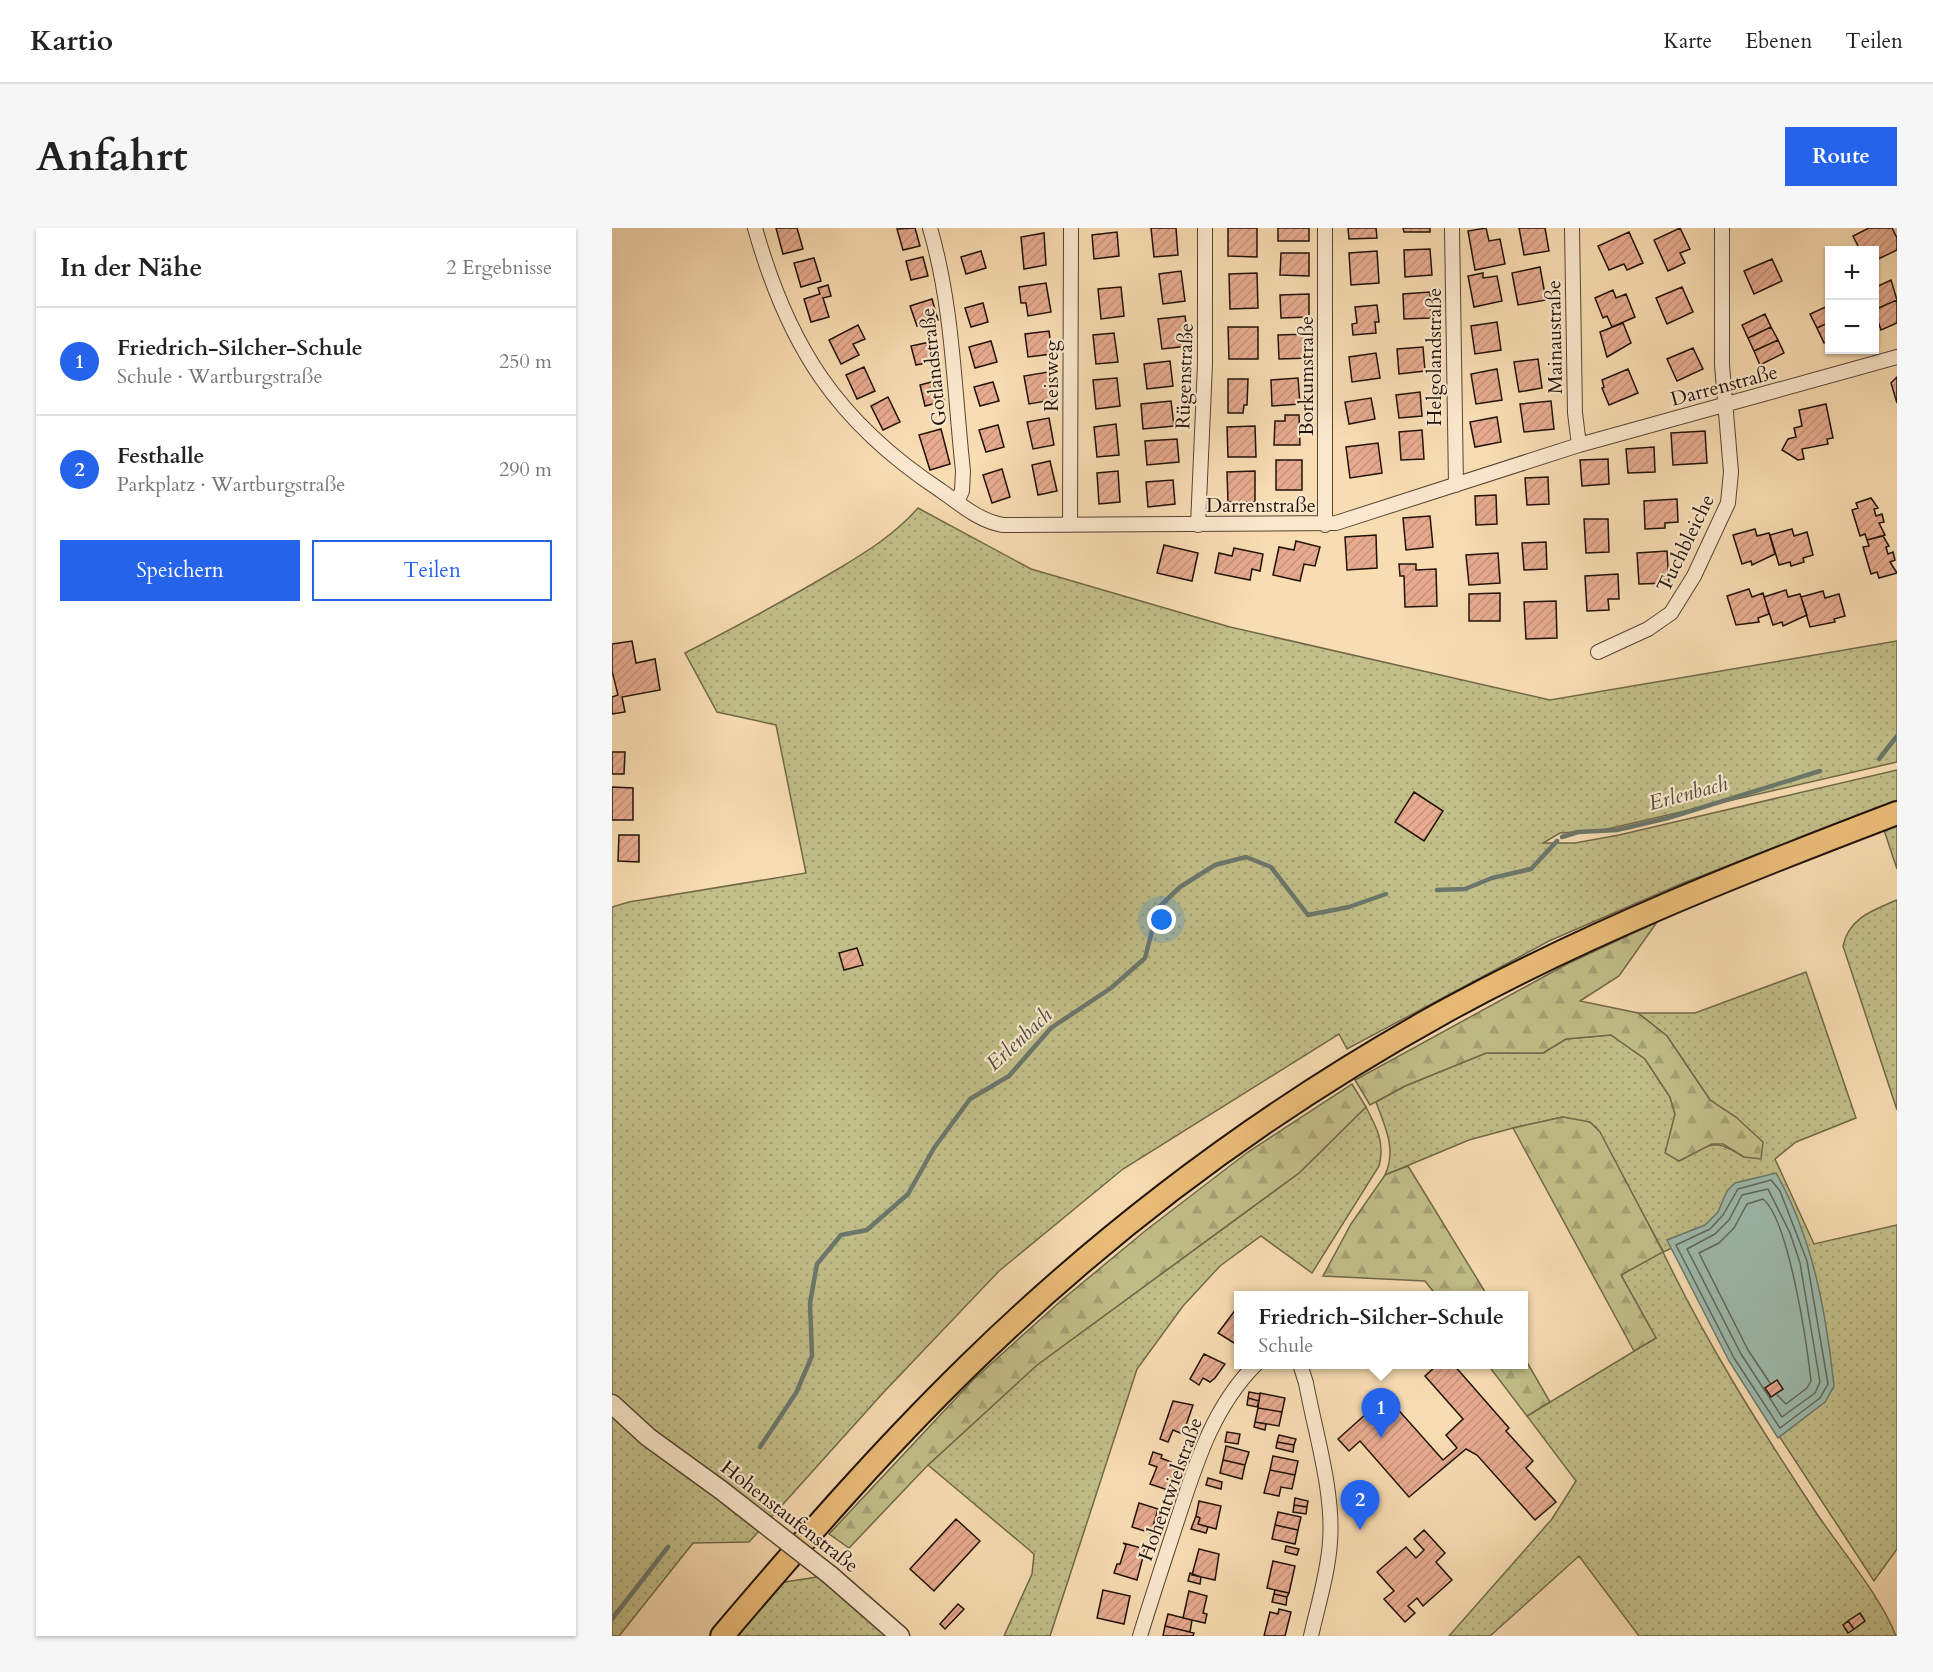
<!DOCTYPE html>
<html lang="de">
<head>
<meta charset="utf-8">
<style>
  :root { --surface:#fff; --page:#f6f6f6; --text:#222; --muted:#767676; --line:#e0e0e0; --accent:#2563eb }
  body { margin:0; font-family:Cardo,serif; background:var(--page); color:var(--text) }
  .controls { position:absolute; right:18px; top:18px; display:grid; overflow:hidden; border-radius:0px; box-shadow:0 2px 4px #0004 }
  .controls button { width:54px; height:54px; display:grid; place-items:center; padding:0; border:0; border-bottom:2px solid var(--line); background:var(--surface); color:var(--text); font:30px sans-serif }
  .you { position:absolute; left:550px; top:692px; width:21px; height:21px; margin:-15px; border:4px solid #fff; border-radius:50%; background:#1a73e8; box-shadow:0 0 0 9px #1a73e833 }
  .badge { display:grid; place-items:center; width:39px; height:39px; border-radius:50%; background:var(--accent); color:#fff; font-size:20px; font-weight:700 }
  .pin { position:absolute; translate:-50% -50px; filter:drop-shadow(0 2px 3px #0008) }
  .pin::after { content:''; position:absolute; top:32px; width:21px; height:18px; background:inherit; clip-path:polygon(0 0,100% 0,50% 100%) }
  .popup { position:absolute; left:622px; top:1063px; width:294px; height:78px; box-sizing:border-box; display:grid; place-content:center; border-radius:0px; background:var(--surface); filter:drop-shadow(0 2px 4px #0005); font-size:20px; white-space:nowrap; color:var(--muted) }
  .popup b { font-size:22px; color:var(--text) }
  .popup::after { content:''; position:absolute; left:50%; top:100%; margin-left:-12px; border:12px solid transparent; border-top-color:var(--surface) }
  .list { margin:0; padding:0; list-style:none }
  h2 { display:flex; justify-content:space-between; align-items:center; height:78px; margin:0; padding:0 24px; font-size:26px }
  h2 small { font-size:20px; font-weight:400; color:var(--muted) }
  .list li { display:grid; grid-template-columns:39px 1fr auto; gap:18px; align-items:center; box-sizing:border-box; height:108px; padding:0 24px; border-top:2px solid var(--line) }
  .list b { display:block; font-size:22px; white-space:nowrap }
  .list p { margin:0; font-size:20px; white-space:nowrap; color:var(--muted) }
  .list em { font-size:20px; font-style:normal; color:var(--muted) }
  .actions { display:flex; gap:12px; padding:18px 24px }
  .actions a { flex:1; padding:14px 0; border:2px solid var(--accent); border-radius:0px; text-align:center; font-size:21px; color:var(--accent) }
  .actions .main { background:var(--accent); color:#fff }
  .map { position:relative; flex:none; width:1285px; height:1408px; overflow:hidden; border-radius:0px }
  header { display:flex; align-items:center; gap:36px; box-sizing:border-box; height:84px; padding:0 30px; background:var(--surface); border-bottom:2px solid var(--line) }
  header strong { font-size:28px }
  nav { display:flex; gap:33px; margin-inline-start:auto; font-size:21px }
  .intro { display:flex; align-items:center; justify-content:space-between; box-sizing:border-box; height:144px; padding:0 36px }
  h1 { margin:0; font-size:42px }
  .button { padding:15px 27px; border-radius:0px; background:var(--accent); color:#fff; font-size:21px; font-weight:700 }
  main { display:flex; gap:36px; padding:0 36px }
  aside { flex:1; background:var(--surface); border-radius:0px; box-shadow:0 2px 4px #0004 }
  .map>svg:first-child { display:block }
  .grass { fill:url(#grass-dots); stroke:#726849; stroke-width:1.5 }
  .forest { fill:url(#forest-firs); stroke:#726849; stroke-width:1.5 }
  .water { fill:#9dbbae; stroke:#6b776c; stroke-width:1.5 }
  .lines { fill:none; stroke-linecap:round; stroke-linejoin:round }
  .shore { stroke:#5f665c; stroke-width:1.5 }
  .stream { stroke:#6b776c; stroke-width:4.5 }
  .building { fill:url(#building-hatch); stroke:#211209; stroke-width:1.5 }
  .minor-casing { stroke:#574433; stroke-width:16 }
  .tertiary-casing { stroke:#574433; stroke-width:21 }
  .primary-casing { stroke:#211209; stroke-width:26 }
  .minor { stroke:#fae8cd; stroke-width:14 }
  .tertiary { stroke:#fae8cd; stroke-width:18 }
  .primary { stroke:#ecbe79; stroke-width:22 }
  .tertiary-bridge-casing { stroke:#574433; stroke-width:21; stroke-linecap:butt }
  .tertiary-bridge { stroke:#fae8cd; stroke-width:18 }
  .labels { text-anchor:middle; stroke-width:4.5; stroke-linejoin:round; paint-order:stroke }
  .street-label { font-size:20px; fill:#211209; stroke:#fae8cd }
  .water-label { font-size:21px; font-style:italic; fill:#4c4d43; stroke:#fae8cd }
</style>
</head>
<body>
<header>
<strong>Kartio</strong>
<nav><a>Karte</a><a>Ebenen</a><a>Teilen</a></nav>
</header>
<div class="intro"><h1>Anfahrt</h1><a class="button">Route</a></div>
<main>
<aside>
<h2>In der Nähe<small>2 Ergebnisse</small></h2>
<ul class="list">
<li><span class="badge">1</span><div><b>Friedrich-Silcher-Schule</b><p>Schule · Wartburgstraße</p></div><em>250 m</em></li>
<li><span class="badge">2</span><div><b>Festhalle</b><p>Parkplatz · Wartburgstraße</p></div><em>290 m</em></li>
</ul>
<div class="actions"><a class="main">Speichern</a><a>Teilen</a></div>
</aside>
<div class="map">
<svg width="1285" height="1408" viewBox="0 0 1285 1408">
  <defs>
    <pattern id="grass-dots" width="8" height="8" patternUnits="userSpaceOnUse" patternTransform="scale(1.5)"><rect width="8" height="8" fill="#c2bf89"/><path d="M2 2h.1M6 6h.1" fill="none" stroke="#a6a375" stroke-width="1.8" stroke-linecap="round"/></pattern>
    <pattern id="forest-firs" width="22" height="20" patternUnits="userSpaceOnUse" patternTransform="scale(1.5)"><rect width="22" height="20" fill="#c2bf89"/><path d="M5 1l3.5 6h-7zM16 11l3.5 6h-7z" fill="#a6a375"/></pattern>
    <pattern id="building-hatch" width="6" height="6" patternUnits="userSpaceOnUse" patternTransform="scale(1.5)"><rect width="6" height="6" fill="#e7ab90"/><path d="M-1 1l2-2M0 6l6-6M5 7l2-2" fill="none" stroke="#c6927b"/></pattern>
  </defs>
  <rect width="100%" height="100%" fill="#f8dcb2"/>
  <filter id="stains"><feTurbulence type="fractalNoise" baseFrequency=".00333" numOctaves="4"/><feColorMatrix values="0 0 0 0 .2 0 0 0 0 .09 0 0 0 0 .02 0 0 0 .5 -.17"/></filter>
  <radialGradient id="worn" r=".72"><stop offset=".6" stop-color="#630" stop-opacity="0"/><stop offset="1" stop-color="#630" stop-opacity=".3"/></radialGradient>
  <!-- grass -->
  <path class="grass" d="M306,280L419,341L618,399L938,472L1285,413V534L991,602L948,605L931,615H963L1007,607L1285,542V573L1071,655L937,713L735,821L727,806L511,941L387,1043L270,1166L137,1314L81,1315L7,1408H0V679L17,674L194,645L164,497L105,484L73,425C125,398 176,371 226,341C256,323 283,306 306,280Z
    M1285,594V641L1271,599Z
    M1285,672V882L1231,718C1237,690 1261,682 1285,672Z
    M1194,744L1244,890L1184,914L1163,931L1202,1016L1285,997V1321L1262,1353L1139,1165L1060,1020L1051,1024C1093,1112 1145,1195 1199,1277C1224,1316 1268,1366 1284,1408H1027L967,1328L878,1408H837L940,1291L964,1253L915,1188L1044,1110L1009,1047L1051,1023L984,899L951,889L901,900L857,912L773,947C785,921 773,899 764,874L793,858L874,825H931L954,811L999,807L1033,831L1058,869L1063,886L1054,925L1067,933C1099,917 1099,908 1132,929L1125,890L1098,872L1055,808L1026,785H1083Z
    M754,879C765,900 773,915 767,938L700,1045L649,1008L608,1038L571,1078L525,1141L438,1408H392L420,1346L422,1326L316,1237L425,1137L687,945Z
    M218,1347L288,1408H110L153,1357Z"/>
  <!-- forest -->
  <path class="forest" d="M1045,694L1007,748L968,773L1026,785L1055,808L1098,872L1125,890L1151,914L1149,931L1132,929L1111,916H1100L1067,933L1053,925L1063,886L1058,869L1033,831L999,807L954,811L931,825H874L793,858L758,877L743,852L955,736Z
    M740,856L754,879L687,945L425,1137L316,1237L237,1320L217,1306L361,1152L451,1071L533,1003L636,924Z
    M951,889L978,894L988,904L1051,1024L1009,1047L1044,1110L1022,1123L901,900Z
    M796,938L875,1067H824L813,1053L711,1048L739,996L773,947Z
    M912,1129L938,1174L915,1188L876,1137L912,1136Z"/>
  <!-- water -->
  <path class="water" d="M1164,945C1201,1010 1214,1084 1222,1158L1213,1174L1166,1210L1117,1133L1055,1012L1093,997L1106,984L1115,963L1123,955Z"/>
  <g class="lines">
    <!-- shore -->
    <path class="shore" d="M1159,952L1168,963L1195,1033L1216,1156L1208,1170L1168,1200L1122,1130L1064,1017L1098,1001L1111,987L1126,961Z
      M1156,961L1178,1005L1188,1035L1208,1154L1203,1165L1170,1189L1129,1126L1075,1021L1103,1006L1117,992L1130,967Z
      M1158,1155L1136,1122L1087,1025L1107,1015L1122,1000L1135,976L1151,971C1177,992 1195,1117 1199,1153L1195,1160L1174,1176L1165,1167"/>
    <!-- stream -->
    <path class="stream" d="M1267,531L1285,508
      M950,609L966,604L1005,602L1056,590L1208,543
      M825,662L853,661L880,650L919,641L945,613
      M148,1219L184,1165L200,1128L198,1075L205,1036L229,1007L255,1002L296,966L322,920L358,871L397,848L439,800L499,760L533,730L546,680L568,659L603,637L634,629L659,639L696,687L737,679L774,666
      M0,1391L56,1319"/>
  </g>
  <!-- building -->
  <path class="building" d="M164,0H185L191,21L171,26Z
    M303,0L308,18L291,22L285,1Z
    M539,0H564L566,27L542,29Z
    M616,0H645V29L616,28Z
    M666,0H697V13H666Z
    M736,0H764L765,10L737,11Z
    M791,0H818V4H792Z
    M874,0L877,13L888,11L893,36L863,42L856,3Z
    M907,0H933L937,23L912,27Z
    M1068,0L1078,21L1068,25L1073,35L1056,43L1042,12Z
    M1257,0H1280L1285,10V22L1262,33V22H1248L1241,8Z
    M505,4L507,28L482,31L480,7Z
    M1017,4L1031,35L1015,42L1012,36L997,42L986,18Z
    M432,5L434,37L412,41L409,9Z
    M818,21L820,47L793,49L792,22Z
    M369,23L374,40L354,46L349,29Z
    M765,23L767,55L739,57L737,25Z
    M669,25H697V48L668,47Z
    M311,29L316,48L299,52L294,33Z
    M202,30L209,53L189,59L182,35Z
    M1160,31L1170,53L1142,66L1132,43Z
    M928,39L934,72L906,77L900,45Z
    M569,43L573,73L551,76L547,46Z
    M645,45L646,80L618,81L617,46Z
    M871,45V50L885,48L890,73L862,79L856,48Z
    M1279,52L1285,72L1262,82V60Z
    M434,55L439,84L416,88L414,75H409L407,59Z
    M216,57L219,68L211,70L217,89L199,94L192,71L208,66L206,60Z
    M509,59L512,88L489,91L486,61Z
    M1070,59L1081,84L1055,96L1044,70Z
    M1001,62L1004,70L1014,66L1023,89L1000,99L995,88L991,90L983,70Z
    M818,64L819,90L792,91L791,66Z
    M697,66V89L669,90L668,67Z
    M320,71L326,92L305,98L298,78Z
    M1285,72V95L1269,102L1262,82Z
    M371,75L376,94L359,99L353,80Z
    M765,77L767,94H763L764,105L741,107L740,96L745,95L743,79Z
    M1218,77V94L1205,100L1198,86Z
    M1153,86L1159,99L1136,110L1130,97Z
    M573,88L577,118L550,121L546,91Z
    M885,94L889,122L863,126L859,98Z
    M1218,94V112L1212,115L1205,100Z
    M1011,95L1019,115L995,129L988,104Z
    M246,97L253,111L241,116L247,127L229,136L217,112Z
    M616,99H646V131H617Z
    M1159,99L1166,112L1142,123L1136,110Z
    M437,103L440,126L416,129L413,106Z
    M502,105L506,134L484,136L481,107Z
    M698,106V130L667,131L666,107Z
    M1166,112L1172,125L1148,137L1142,123Z
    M379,113L385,134L363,140L357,119Z
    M318,114L323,133L304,137L299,118Z
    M811,119L813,143L787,146L785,121Z
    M1081,120L1091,141L1065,153L1055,131Z
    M764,125L768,150L740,154L737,129Z
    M926,131L930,160L907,164L902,134Z
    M558,133L561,158L535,161L532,136Z
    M252,139L263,163L245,171L234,147Z
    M885,141L890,172L864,176L859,146Z
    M1016,141L1026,165L997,177L990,160L992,159L990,152Z
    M436,144L440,172L417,176L412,148Z
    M1285,149V175L1279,155Z
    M505,150L508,178L484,181L481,152Z
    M686,150L688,176L660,178L659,152Z
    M616,151H636L635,177H632L631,185H616Z
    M327,152L332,173L313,178L308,157Z
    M381,154L387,173L368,178L362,159Z
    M808,164L810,188L787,190L784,167Z
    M276,169L288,194L271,202L259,178Z
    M759,170L763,191L737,196L733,174Z
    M559,173L562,198L531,201L529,176Z
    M939,173L942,201L912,204L908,176Z
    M1214,176L1221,210L1215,211L1216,216L1190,221L1192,231L1186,232L1170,222L1176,211L1184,209L1182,200L1190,198L1187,182Z
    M673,187H687L688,217H662L663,193H673Z
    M885,189L889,214L863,219L858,194Z
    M437,190L442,217L421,221L415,194Z
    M504,196L507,227L485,229L482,199Z
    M386,197L392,219L374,224L367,202Z
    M643,198L644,229H616L615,199Z
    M329,201L338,236L318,242L307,207Z
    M810,202L812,231L789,232L787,204Z
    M1093,203L1095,235L1061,237L1059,205Z
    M565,211L567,234L535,237L533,213Z
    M766,215L770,245L738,250L734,219Z
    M1042,219L1043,244L1016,245L1014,221Z
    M996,231L997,256L970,258L968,232Z
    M664,232H690V262H664Z
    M438,233L445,263L426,267L420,237Z
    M390,241L398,269L380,275L371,247Z
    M506,243L508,274L487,276L485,245Z
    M643,243V274H616L615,244Z
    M936,249L937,276L915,277L913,250Z
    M561,252L563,276L536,279L534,254Z
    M884,267L885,296L864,297L863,268Z
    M1259,270L1266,280L1262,281L1264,288L1270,286L1272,294L1267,295L1273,307L1255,312L1253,306L1248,308L1240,282L1246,280L1244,275Z
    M1065,271L1066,294L1053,295V300L1033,301L1032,273Z
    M818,288L821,319L794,322L791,290Z
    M972,291H996L997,324L974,325Z
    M1143,301L1145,308L1157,305L1163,326L1140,337L1139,333L1130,336L1121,307Z
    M1180,301L1182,308L1195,304L1201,327L1191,330L1192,334L1179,338L1178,334L1167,337L1158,307Z
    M764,307L765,340L735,342L733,309Z
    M1271,308L1277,318L1274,319L1276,326L1281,324L1283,332L1278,334L1285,345L1267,350L1265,344L1259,346L1251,319L1257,318L1255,312Z
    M684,313L708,319L703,338L692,336L688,353L661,347L667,319L682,322Z
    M934,314L935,341L912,342L910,315Z
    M552,317L586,325L580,353L545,345Z
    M622,320L651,326L648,343L640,341L638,352L603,345L607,325L620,328Z
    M1055,323L1057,355L1027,356L1025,325Z
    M886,325L888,355L857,357L854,327Z
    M787,336H804V342L824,341L825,378L793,379L792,348H788Z
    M1006,346L1007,371H996L997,382L975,383L973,348Z
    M1137,361L1140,369L1151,365L1157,386L1146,390L1147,394L1124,397L1115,368Z
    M1174,362L1176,369L1188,366L1195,387L1171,398L1170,394L1161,397L1152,369Z
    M1211,363L1213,370L1227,366L1233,388L1222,391L1223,394L1198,399L1189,369Z
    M888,365V393H857V366Z
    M944,373L945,410L914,411L912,374Z
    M20,413L24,435L43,431L48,462L10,469L13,484L0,486V469L6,467L0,443V416Z
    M0,524H13L12,546H0Z
    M0,559L21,560V592H0Z
    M802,564L831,583L812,613L783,594Z
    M7,607H27V634L6,633Z
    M245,720L251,737L232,742L227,725Z
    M624,1081L626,1109L622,1115L606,1105Z
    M592,1126L613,1136L603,1150L598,1154L591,1150L587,1157L578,1151Z
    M826,1136H841L897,1200L894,1203L921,1233L914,1240L944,1274L923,1292L865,1227L854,1221L797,1269L748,1213L737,1223L726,1211L774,1168L831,1232L845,1220L834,1207L851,1191L813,1148Z
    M1165,1152L1171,1161L1159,1169L1153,1160Z
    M637,1164L648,1166L647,1173L636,1170Z
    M648,1165L673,1170L670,1184L646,1180Z
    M636,1170L647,1173L645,1179L635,1177Z
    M561,1173L581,1177L571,1206L561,1202L556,1214L548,1211Z
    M646,1180L670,1184L667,1198L643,1194Z
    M643,1194L654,1196L653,1202L642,1199Z
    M615,1204L628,1206L626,1216L613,1214Z
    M667,1207L684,1211L682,1217L665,1214Z
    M665,1214L682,1217L681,1224L664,1220Z
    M614,1218L637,1224L633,1237L611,1232Z
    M541,1224L550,1227L549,1230L559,1234L558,1237L564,1239L556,1262L538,1256L545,1239L537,1236Z
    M661,1228L686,1233L683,1247L658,1242Z
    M611,1232L633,1237L630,1251L608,1245Z
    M658,1242L683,1247L680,1261L669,1259L667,1268L652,1265Z
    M596,1250L610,1254L609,1261L594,1257Z
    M683,1270L696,1273L695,1279L682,1277Z
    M587,1273L609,1278L604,1301L586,1296L588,1290L584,1288Z
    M527,1275L546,1281L539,1305L520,1299Z
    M682,1277L695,1279L694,1286L681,1284Z
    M666,1284L689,1289L686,1302L663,1297Z
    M584,1288L588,1290L586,1296L596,1299L594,1305L579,1301Z
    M344,1291L368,1313L322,1363L298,1341Z
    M663,1297L686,1302L683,1316L660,1311Z
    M812,1302L833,1325L824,1334L840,1352L811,1378L805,1370L796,1378L803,1385L793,1394L772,1371L782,1363L765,1344L794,1319L804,1330L812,1322L802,1311Z
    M511,1315L533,1321L525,1352L502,1345L505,1336H508L514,1317Z
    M674,1318L687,1321L685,1327L673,1324Z
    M587,1321L607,1326L603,1352L580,1347Z
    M661,1333L683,1338L677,1365L655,1360Z
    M578,1345L589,1349L588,1356L576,1353Z
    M491,1362L518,1368L512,1396L485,1390Z
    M663,1362L677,1365L675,1369L662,1366Z
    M577,1363L595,1368L591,1385L595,1386L593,1395L571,1390Z
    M662,1366L675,1369L674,1377L660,1374Z
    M346,1376L352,1381L333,1401L328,1396Z
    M667,1381L679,1384L673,1408H652L658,1384L666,1386Z
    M1248,1385L1253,1393L1242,1401L1236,1393Z
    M556,1386L580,1392L578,1404L553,1398Z
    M1236,1393L1242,1401L1236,1405L1231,1397Z
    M553,1398L582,1405L581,1408H551Z"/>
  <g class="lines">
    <defs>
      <path id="minor" d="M143,0C176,118 225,194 328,262C348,276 367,293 391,297L724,295L967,217L1285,129
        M318,0C341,79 342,161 351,243L350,263L345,274
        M713,0V297
        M840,0L844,257
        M960,0L963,185L967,217
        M458,297L459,0
        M586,297L593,136V0
        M986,424L1036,401L1059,385L1082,348L1116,275L1119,244L1110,137V0
        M688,1136L694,1155C703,1204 722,1264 718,1314C716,1345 706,1377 699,1408
        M528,1408C540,1369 553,1330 566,1290C584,1235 601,1179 644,1136"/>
      <path id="tertiary" d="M0,1176L36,1209L109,1262
        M218,1347L288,1408"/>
      <path id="primary" d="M110,1408C189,1315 269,1223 356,1138C497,1000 658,880 830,785C975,705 1130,644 1285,585"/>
    </defs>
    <!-- minor casing -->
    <use href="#minor" class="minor-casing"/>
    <!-- tertiary casing -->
    <use href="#tertiary" class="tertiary-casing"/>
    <!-- primary casing -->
    <use href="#primary" class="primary-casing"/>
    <!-- minor -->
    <use href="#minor" class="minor"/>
    <!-- tertiary -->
    <use href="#tertiary" class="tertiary"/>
    <!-- primary -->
    <use href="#primary" class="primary"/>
    <defs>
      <path id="tertiary-bridge" d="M109,1262L218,1347"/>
    </defs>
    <!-- tertiary-bridge casing -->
    <use href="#tertiary-bridge" class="tertiary-bridge-casing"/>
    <!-- tertiary-bridge -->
    <use href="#tertiary-bridge" class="tertiary-bridge"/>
  </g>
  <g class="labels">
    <!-- street labels -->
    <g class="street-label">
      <text transform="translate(942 109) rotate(-91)" y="7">Mainaustraße</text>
      <text transform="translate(822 129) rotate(-90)" y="7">Helgolandstraße</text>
      <text transform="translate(321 139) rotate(-96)" y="7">Gotlandstraße</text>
      <text transform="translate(439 148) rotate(-90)" y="7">Reisweg</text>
      <text transform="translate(572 148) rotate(-88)" y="7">Rügenstraße</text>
      <text transform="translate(694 148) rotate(-90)" y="7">Borkumstraße</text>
      <text transform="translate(1112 157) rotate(-15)" y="7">Darrenstraße</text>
      <text x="649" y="284">Darrenstraße</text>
      <text transform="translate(1073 315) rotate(-64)" y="7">Tuchbleiche</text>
      <text transform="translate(558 1261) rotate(-70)" y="7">Hohentwielstraße</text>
      <text transform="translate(178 1288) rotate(38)" y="7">Hohenstaufenstraße</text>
    </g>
    <!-- water labels -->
    <g class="water-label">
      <text transform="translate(1076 565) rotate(-15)" y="7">Erlenbach</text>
      <text transform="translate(407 811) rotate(-43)" y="7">Erlenbach</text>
    </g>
  </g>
  <rect width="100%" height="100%" filter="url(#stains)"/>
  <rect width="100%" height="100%" fill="url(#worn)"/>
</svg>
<div class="controls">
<button>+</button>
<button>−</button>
</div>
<div class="you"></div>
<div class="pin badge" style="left:769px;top:1210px">1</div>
<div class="popup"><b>Friedrich-Silcher-Schule</b>Schule</div>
<div class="pin badge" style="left:748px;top:1302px">2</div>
</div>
</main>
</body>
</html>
